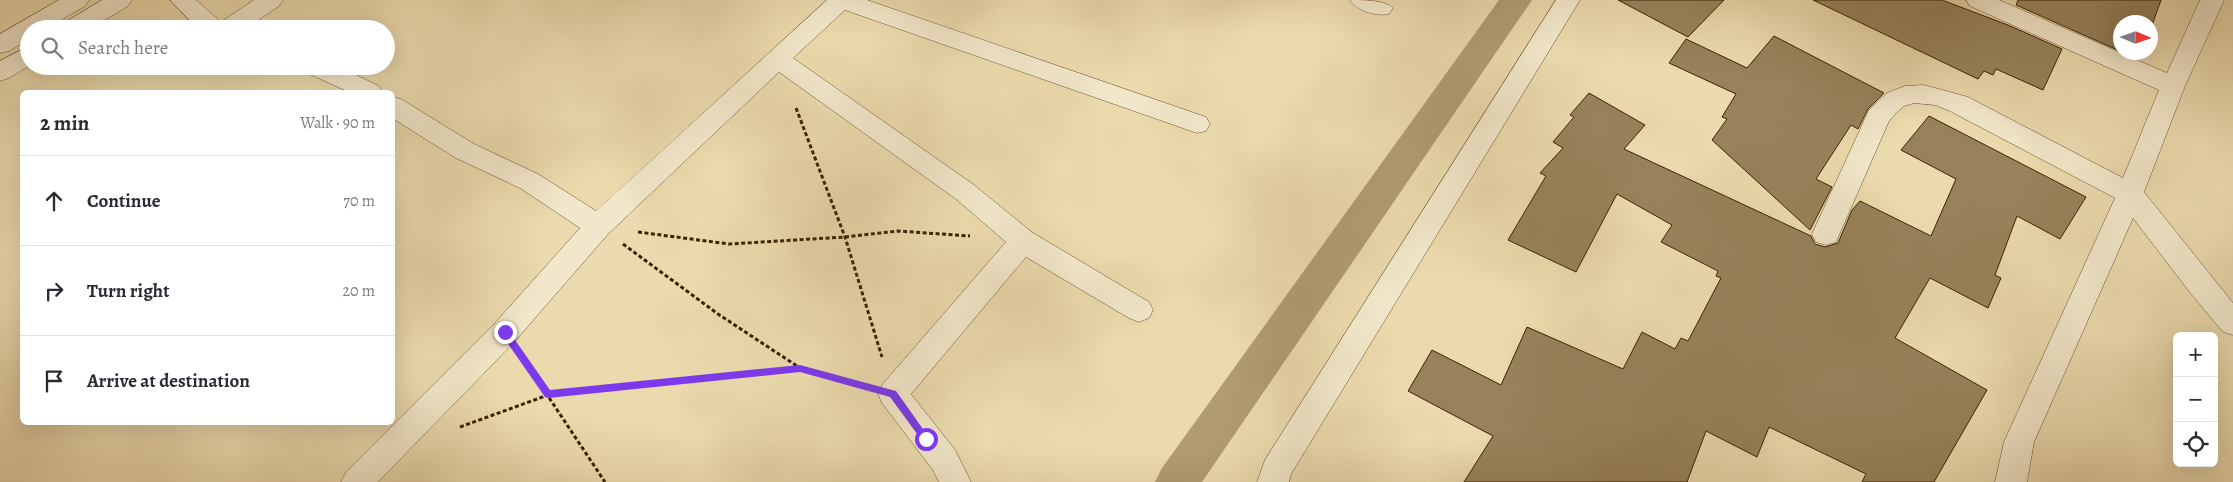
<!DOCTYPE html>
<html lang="en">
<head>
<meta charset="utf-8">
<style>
  :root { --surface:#fff; --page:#f7f7f7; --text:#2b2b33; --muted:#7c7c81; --line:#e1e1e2 }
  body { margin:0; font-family:Alegreya,serif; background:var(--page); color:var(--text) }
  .controls { position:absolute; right:15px; bottom:15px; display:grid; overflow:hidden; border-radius:8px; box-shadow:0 5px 20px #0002 }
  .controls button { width:45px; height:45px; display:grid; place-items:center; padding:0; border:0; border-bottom:1px solid var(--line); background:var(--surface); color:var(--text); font:25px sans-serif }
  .compass { position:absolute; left:2113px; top:15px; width:45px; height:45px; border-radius:50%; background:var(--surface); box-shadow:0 5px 20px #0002; rotate:92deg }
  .stop { position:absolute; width:15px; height:15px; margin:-11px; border:4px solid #7c3aed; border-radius:50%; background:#fff }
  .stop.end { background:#7c3aed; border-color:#fff; box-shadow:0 1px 5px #0008 }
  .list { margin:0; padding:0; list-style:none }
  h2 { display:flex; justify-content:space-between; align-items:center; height:65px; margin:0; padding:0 20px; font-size:21px }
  h2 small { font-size:16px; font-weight:400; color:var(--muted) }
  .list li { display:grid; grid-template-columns:32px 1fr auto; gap:15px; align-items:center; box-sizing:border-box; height:90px; padding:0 20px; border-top:1px solid var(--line) }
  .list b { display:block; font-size:19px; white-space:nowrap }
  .list em { font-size:16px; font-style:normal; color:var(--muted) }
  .icon { flex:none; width:28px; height:28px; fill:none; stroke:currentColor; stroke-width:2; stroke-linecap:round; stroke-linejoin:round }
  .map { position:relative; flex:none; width:2233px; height:482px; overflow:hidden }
  .search { position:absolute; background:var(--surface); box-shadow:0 5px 20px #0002; left:20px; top:20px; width:375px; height:55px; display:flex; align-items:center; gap:12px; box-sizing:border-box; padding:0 18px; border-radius:28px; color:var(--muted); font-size:19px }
  .panel { position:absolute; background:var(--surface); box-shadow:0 5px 20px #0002; left:20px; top:90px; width:375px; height:335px; border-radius:8px }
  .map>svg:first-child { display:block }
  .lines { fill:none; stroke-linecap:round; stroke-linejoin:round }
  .canal { fill:#b09b73; fill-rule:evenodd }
  .building { fill:#97825b; stroke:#3c2202 }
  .minor-casing { stroke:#68502d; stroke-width:1 }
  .path { stroke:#3c2202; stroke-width:3; stroke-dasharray:4 2.5; stroke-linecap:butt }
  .minor { fill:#f2e7ca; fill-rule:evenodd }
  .route { fill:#7c3aed }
</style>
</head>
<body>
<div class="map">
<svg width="2233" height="482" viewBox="0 0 2233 482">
  <rect width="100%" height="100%" fill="#ebdaad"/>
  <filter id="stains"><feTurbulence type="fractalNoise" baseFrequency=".004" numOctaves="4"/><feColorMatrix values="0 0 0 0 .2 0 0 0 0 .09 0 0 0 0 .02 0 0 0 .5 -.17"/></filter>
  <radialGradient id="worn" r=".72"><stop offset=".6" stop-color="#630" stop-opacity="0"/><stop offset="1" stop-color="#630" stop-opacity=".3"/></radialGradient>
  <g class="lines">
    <!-- canal -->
    <path class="canal" d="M1499,0H1532L1202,482H1155L1162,468Z"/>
  </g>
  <!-- building -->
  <path class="building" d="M1618,0H1724L1688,37Z
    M1813,0H1942L2008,25L2062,49L2043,90L1996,69L1993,75L1984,71L1978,79Z
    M2018,0H2161L2150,31V22H2120V51L2016,5Z
    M1774,36L1884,93L1868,109L1858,129L1851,125L1816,179L1832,187L1810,230L1712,140L1727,119L1722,117L1736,94L1669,63L1686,39L1747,68Z
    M1589,93L1645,125L1624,149L1811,236L1815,244L1825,247L1838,243L1852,210L1860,201L1931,236L1956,179L1901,150L1929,116L2086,197L2060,239L2017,216L1995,275L2001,278L1988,308L1930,278L1895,338L1987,390L1934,482H1862L1866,474L1769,427L1757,457L1706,431L1687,482H1464L1493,436L1408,391L1432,350L1501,385L1527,327L1623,369L1642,332L1675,349L1681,338L1688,341L1721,278L1716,276L1718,271L1661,242L1672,225L1617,194L1576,272L1508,240L1546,176L1540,173L1563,148L1553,142L1574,117L1570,115Z"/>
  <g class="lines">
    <defs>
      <path id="minor" d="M59,0H89L85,6L46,29H29V39L9,51L0,53V34Z
        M102,0H132L128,6L90,29H60L64,23Z
        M170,0H196L221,22L254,0H283L279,6L245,29H198Z
        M827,0H867L1206,117L1210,124L1206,131L1197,133L845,10L793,58L974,185L1033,233L1149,302L1153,310L1149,318L1139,322L1129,318L1026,257L911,394L955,450L971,482H939L933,470L882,403L878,394L882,385L1006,242L956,199L779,72L608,234L515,341L378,482H341L346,472L495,323L580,228L520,188L456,158L392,118V97L401,99L474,144L538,174L596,211Z
        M1350,0C1364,0 1385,0 1393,8L1389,14C1377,17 1357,11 1350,0Z
        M1556,0H1580L1291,474L1289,482H1257L1265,460Z
        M1966,0H1999L2167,73L2200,0H2224L2185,86L2144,192L2233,303V335L2223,332L2192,295L2133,218L2034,442L2027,482H1995L2004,442L2115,198L1950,111L1935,105L1914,103L1904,106L1896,113L1889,121L1836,242L1826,245L1816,242L1812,234L1869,110L1887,93L1905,86L1924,85L1968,97L2123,178L2159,90L1970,6Z
        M29,46V66L9,78L0,81V61Z
        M302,66H337L379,86L382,92H349L305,72Z"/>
    </defs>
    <!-- minor casing -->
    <use href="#minor" class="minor-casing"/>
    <!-- path -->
    <path class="path" d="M796,108L845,237L882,357
      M638,232L729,244L845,237L898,231L970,236
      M623,244L718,314L800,368
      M524,360L605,482
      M460,427L548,395L800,369L862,385"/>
    <!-- minor -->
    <use href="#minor" class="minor"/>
  </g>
  <!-- route -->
  <path class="route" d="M505,329L508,330L550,390L800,365L896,391L930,439L929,442H923L890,397L800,372L548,398L545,397L502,335L501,332Z"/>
  <rect width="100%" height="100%" filter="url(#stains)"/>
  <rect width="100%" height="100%" fill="url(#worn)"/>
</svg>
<div class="controls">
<button>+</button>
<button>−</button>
<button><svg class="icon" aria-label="locate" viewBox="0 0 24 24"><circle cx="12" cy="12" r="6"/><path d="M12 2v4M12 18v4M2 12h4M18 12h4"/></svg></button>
</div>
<svg class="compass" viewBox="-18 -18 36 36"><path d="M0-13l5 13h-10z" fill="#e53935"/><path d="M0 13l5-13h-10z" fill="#7c7c81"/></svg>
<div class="stop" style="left:926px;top:439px"></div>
<div class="stop end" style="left:505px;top:332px"></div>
<div class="search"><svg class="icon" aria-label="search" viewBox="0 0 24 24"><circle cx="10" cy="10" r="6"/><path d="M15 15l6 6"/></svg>Search here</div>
<section class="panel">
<h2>2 min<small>Walk · 90 m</small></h2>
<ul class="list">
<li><svg class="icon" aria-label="ahead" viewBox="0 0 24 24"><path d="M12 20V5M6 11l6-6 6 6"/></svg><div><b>Continue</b></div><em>70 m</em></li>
<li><svg class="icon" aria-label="right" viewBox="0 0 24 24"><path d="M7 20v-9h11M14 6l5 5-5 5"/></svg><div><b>Turn right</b></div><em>20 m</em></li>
<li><svg class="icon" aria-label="arrive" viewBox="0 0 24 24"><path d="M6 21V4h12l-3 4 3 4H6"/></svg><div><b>Arrive at destination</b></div></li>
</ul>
</section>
</div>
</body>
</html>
